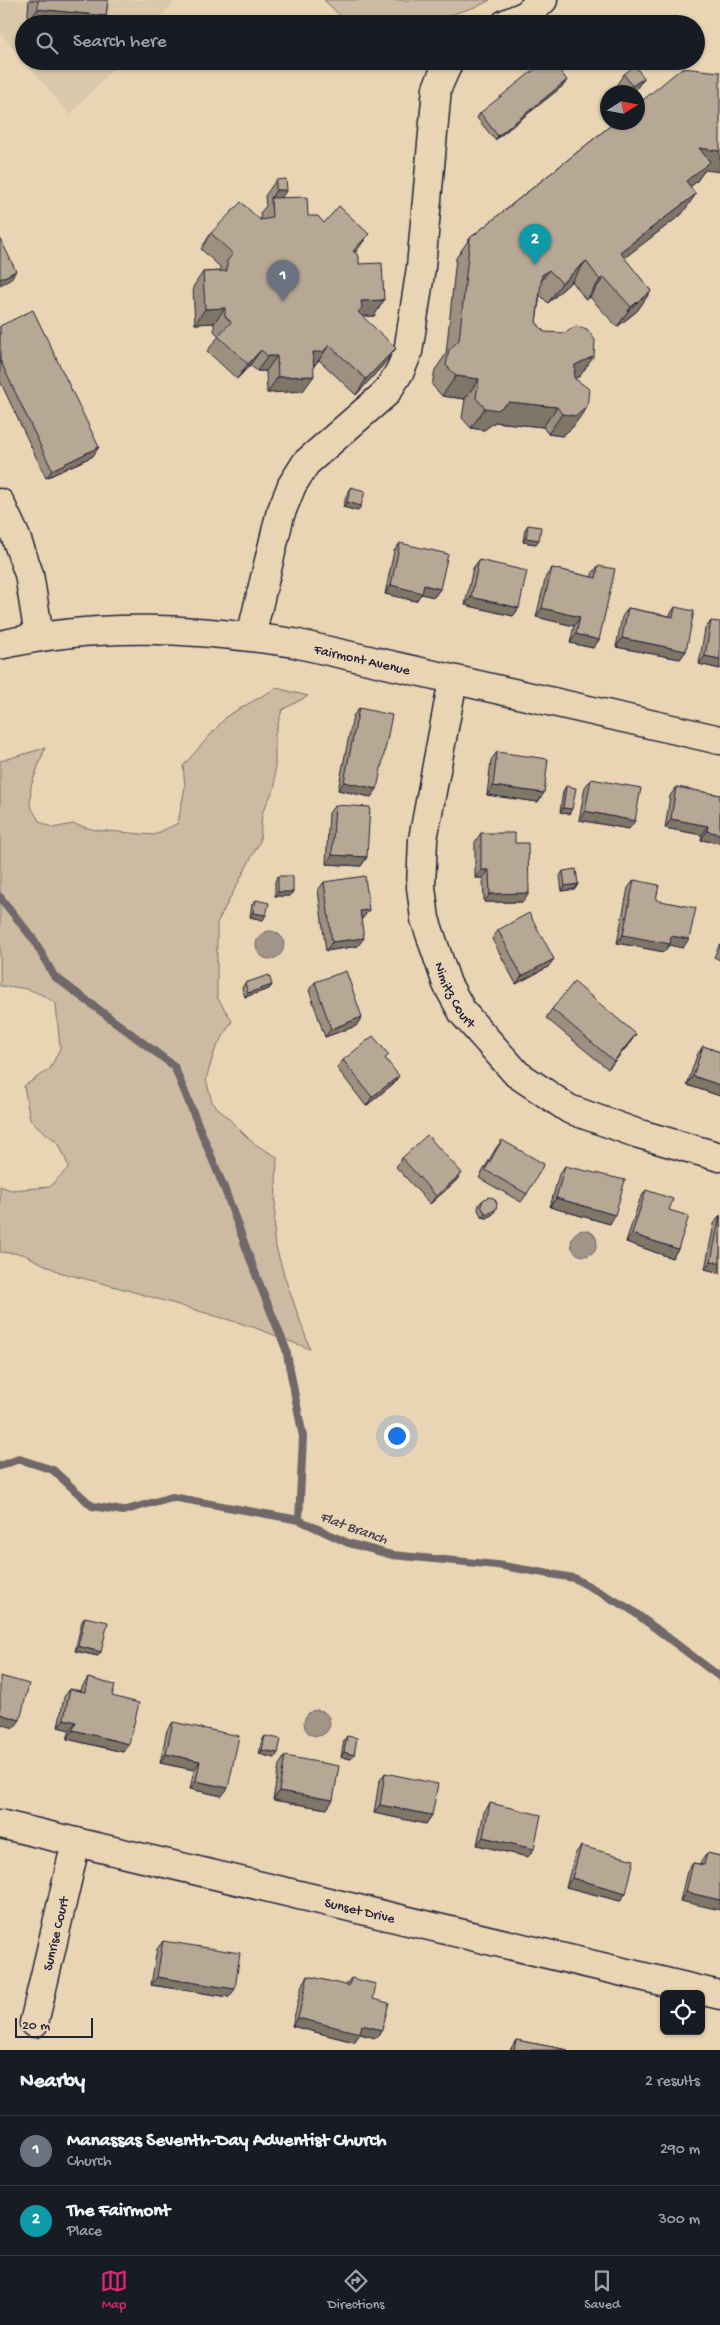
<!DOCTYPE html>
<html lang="en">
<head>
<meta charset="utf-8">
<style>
  :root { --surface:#171b24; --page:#242831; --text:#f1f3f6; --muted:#9ea1a6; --line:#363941; --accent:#db2777 }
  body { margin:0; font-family:"Gochi Hand",sans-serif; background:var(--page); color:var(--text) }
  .controls { position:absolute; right:15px; bottom:15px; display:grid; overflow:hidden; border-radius:8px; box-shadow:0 1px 4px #0004 }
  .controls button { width:45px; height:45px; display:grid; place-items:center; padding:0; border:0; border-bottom:1px solid var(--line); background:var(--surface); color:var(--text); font:25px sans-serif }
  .compass { position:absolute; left:600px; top:85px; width:45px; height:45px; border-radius:50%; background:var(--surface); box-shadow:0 1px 4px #0004; rotate:79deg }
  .scale { position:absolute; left:15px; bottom:12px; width:78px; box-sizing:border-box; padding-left:5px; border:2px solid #22223b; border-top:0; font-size:14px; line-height:18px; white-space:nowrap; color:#22223b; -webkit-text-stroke:4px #e9d5b3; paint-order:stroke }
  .you { position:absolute; left:396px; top:1435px; width:18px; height:18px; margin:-12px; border:4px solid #fff; border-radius:50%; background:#1a73e8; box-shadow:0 0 0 8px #1a73e833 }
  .badge { display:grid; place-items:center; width:32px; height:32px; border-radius:50%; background:var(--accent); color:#fff; font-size:16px; font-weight:700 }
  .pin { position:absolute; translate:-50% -41px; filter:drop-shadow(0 1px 2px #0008) }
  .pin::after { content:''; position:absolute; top:26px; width:18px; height:15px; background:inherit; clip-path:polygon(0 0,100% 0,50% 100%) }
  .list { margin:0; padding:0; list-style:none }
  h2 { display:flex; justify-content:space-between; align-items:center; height:65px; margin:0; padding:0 20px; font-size:21px }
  h2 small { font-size:16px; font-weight:400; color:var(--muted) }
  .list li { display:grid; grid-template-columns:32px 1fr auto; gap:15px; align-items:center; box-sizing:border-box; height:70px; padding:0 20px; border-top:1px solid var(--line) }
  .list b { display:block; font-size:19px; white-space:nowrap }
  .list p { margin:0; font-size:16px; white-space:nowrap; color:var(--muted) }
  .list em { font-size:16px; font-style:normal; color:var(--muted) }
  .icon { flex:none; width:28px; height:28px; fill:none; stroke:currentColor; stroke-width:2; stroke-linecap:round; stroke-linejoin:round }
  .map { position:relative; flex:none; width:720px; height:2050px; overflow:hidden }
  .search { position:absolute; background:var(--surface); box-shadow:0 1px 4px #0004; left:15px; right:15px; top:15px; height:55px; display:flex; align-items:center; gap:12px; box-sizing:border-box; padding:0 18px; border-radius:28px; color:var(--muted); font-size:19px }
  .sheet { height:205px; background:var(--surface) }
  nav { display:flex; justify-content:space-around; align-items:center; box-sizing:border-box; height:70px; border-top:1px solid var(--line); background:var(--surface); font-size:14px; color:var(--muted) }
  nav a { display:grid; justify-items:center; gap:2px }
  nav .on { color:var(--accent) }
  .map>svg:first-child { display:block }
  .built { fill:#dac8aa }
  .green { fill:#ccbba2; stroke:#776e6e }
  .water { fill:#a29588; stroke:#6f6769 }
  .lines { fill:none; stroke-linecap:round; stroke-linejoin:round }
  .stream { stroke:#6f6769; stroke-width:8 }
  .minor-casing { stroke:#22223b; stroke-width:31 }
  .tertiary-casing { stroke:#22223b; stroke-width:31 }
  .minor { stroke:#e9d5b3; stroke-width:28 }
  .tertiary { stroke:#e9d5b3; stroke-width:28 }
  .wall { fill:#9d9080; stroke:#22223b }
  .shaded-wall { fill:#807668; stroke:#22223b }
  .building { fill:#b7a895; stroke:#22223b }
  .labels { text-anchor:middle; stroke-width:4; stroke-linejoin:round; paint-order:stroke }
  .street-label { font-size:14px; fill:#22223b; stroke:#e9d5b3 }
  .water-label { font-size:15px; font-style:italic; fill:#484452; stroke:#e9d5b3 }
</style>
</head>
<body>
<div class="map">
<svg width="720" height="2050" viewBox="0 0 720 2050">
  <rect width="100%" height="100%" fill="#e9d5b3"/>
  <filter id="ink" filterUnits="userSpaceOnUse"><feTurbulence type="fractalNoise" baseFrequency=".02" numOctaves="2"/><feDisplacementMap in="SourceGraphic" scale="10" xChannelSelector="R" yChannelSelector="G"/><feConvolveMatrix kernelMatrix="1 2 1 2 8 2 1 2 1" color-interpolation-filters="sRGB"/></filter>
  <g filter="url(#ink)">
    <!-- built -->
    <path class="built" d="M0,0H176L154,24H24V61L0,32Z
      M24,61H120L70,115Z"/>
    <!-- green -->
    <path class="green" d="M324,0H490C473,11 452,10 437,24H349Z
      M276,688L308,696L282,710L275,734V787L262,813L260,841L217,923V997L232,1021L215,1050L206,1079L212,1102L253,1143L277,1157L274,1240L284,1275L310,1349L253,1327L124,1289L59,1272L23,1254L0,1252V1186L11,1190L50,1187L69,1167L59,1144L30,1120L24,1086L50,1069L60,1048L56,1004C38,990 23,987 0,986V761L45,748L31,786L30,805L39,821L53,828L73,824L95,830L154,835L178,823L185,787L183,766L227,716Z"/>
    <!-- water -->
    <path class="water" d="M256 945a14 14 0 1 1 28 0a14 14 0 1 1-28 0Z
      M571 1243a13 13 0 1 1 26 0a13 13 0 1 1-26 0Z
      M304 1723a13 13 0 1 1 26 0a13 13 0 1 1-26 0Z"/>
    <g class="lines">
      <!-- stream -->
      <path class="stream" d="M0,897L34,940L54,976L174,1066L225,1190L256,1275L286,1349L303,1437L299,1520
        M0,1466L19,1459L53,1470L92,1506L123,1511L172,1497L299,1520L348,1543L392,1555L497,1565L574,1578L630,1609L720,1677"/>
      <defs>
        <g id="minor">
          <path d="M505,24L526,15L543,0"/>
          <path d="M0,503L15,535L29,574L39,636"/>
          <path d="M251,636L280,515L292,485L306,463L386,393L400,371L408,352L421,267L437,88L449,61"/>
          <path id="s1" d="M453,680L423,839L421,887L425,919L447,984L463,1013L517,1074L569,1109L636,1133L720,1157"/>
          <path id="s2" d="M0,1824L720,1995"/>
          <path id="s3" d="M34,2023L76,1842"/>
        </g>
        <g id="tertiary">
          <path id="s4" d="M0,645C97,622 196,628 294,643L720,740"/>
        </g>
      </defs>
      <!-- minor casing -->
      <use href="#minor" class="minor-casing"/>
      <!-- tertiary casing -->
      <use href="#tertiary" class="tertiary-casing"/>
      <!-- minor -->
      <use href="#minor" class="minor"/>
      <!-- tertiary -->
      <use href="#tertiary" class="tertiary"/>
    </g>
    <!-- wall -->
    <path class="wall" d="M29,0H108L106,16L101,24H27Z
      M624,74L644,78L634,92H615L613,90Z
      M564,85L495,140L477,118L480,113Z
      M615,122L705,170L696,182L690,187L682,214L624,258L651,291L637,311L617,327L590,297L586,300L572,281L548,303L540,295L536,322L580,376L575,378L573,427L562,436L548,434L543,427L495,422L484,430L471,428L462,418L465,399L442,396L432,385L435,370L446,354L456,258L470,238Z
      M276,180L281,197L308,216L324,223L358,249L355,253L359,264L384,300L374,316H362L385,363L356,395L319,360L314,366L303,391L267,393L266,371H257L250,365L237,379L207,351L219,336L214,331V323L195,324L193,287L203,272L220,271L221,268L201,249L211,233L261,219L260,213L266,206L265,196Z
      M0,326L93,456L46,478L0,381Z
      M351,487L358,511L343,507L348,491Z
      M528,525L536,544L523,542L525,529Z
      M400,543L440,589L434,597L421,594L416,601L385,594L394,551Z
      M479,560L519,608L513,616L465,605L473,568Z
      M598,566L599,640L593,648L570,643L574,626L536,617L546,576L552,568L592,577V574Z
      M675,607L686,651L680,659L616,647L622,617L628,608L669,616Z
      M711,621L720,669L699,664L705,629Z
      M359,708L377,789L371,797L338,790L353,716Z
      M497,752L538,802L487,795L491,760Z
      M591,779L629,829L579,820L585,787Z
      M566,786L569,814L560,812L563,791Z
      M676,787L720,795V843L701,840L702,835L665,828L670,796Z
      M335,805L367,857L361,866L326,864L329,813Z
      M481,833L515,843L529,893L523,902H484L483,878H475V842Z
      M563,871L578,884L575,889L562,891L560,876Z
      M278,876L289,896H275V881Z
      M634,880L683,948L669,945L664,952L617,943L628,888Z
      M324,882L363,918L361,919L358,946L326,951L318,890Z
      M256,900L263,920L250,917L252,904Z
      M498,930L548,967L516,984L492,939Z
      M720,944V960L714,957Z
      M315,982L356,1026L325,1037L309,990Z
      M245,983L272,985L269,989L245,997L242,988Z
      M552,1009L630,1043L608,1069L546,1018Z
      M703,1046L720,1052V1096L687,1085L697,1055Z
      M386,1059L393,1084L366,1106L337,1068L343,1060Z
      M502,1140L527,1194L521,1202L479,1178L496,1148Z
      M402,1158L456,1181L430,1204L396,1167Z
      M565,1166L610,1224L550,1207L559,1174Z
      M646,1190L669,1210L678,1249L672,1258L626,1242L640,1199Z
      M483,1200L493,1214L487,1218L482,1217L478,1210L479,1204Z
      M720,1215V1273L705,1269L714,1224Z
      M85,1617L98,1656L75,1651L82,1621Z
      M88,1678L112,1696L123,1752L67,1739L70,1730L58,1727L64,1697L70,1689L81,1691L82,1687Z
      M173,1722L222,1796L190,1789L194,1770L160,1763L167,1730Z
      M265,1736L275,1758L259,1754L262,1740Z
      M347,1736L351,1759L341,1757L344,1740Z
      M285,1756L327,1809L273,1800L279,1765Z
      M385,1773L432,1815L426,1824L374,1813L379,1782Z
      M490,1803L528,1857L477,1845L484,1812Z
      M581,1846L626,1893L620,1901L566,1887L575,1854Z
      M707,1853L720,1856L680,1901L687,1871L693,1863L700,1864L701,1862Z
      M163,1941L229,1997L151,1985L157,1949Z
      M308,1976L345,1986L351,1978L373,1999L382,2030L376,2038L360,2034L354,2042L292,2026L302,1985Z
      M516,2040L568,2050H510Z"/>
    <!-- shaded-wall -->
    <path class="shaded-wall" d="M38,9L106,16L101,24H27Z
      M644,78L634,92H628L632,86Z
      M567,80L564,85L495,140L498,136Z
      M699,148L720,151V172L705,170L696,182L672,201Z
      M276,190H287L276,205L271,198Z
      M696,194L682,214L606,272L620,252Z
      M369,234L358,249L342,266L353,251Z
      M586,261L572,281L548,303L562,283Z
      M549,270L535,290L542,275Z
      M16,271L10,280L0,285V279Z
      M604,277L590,297L586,300L600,280Z
      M651,291L637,311L617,327L631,307Z
      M384,300L374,316H356L361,301Z
      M225,308L214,323L195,324L205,309Z
      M329,345L319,360L312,367L313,352Z
      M396,348L385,363L356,395L366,379Z
      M261,350L250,365L237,379L248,364Z
      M268,356H277L266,371H257Z
      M594,356L580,376L561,385L575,365Z
      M314,376L303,391L267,393L278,377Z
      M456,376L479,379L465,399L442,396Z
      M509,402L557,407L543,427L495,422L484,430L471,428L485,408Z
      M587,407L573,427L562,436L548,434L562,414Z
      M99,447L93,456L46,478L52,470Z
      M347,502L361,506L358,511L343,507Z
      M526,538L539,540L536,544L523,542Z
      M391,585H424L440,589L434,597L421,594L416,601L385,594Z
      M471,597L519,608L513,616L465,605Z
      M542,608L580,617L574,626L536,617Z
      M576,634L599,640L593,648L570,643Z
      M622,638L686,651L680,659L616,647Z
      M705,656L720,659V669L699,664Z
      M344,782L377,789L371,797L338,790Z
      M493,786L544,793L538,802L487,795Z
      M563,808L572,809L569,814L560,812Z
      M585,811L635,821L629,829L579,820Z
      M671,819L708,826L702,835L665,828Z
      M707,831L720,834V843L701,840Z
      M332,855L367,857L361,866L326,864Z
      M481,870H489L483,878H475Z
      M578,884L575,889L562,891L565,886Z
      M278,892H293L289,896H275Z
      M529,893L523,902H484L490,894Z
      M369,910L363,918L354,919L360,911Z
      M253,913L266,915L263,920L250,917Z
      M623,935L671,936L689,939L683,948L669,945L664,952L617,943Z
      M364,938L358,946L326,951L332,942Z
      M554,959L548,967L516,984L522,976Z
      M272,985L269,989L245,997L248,993Z
      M362,1017L356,1026L325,1037L331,1029Z
      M636,1034L630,1043L608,1069L614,1061Z
      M399,1076L393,1084L366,1106L372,1097Z
      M693,1076L720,1085V1096L687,1085Z
      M462,1173L456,1181L430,1204L436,1196Z
      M556,1198L615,1215L610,1224L550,1207Z
      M496,1209L493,1214L487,1218L482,1217L485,1213Z
      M632,1234L678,1249L672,1258L626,1242Z
      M711,1261L720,1263V1273L705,1269Z
      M78,1646L101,1652L98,1656L75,1651Z
      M0,1714L20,1720L14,1728L0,1724Z
      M64,1719L76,1722L70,1730L58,1727Z
      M73,1730L129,1744L123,1752L67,1739Z
      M262,1750L278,1753L275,1758L259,1754Z
      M344,1752L354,1755L351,1759L341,1757Z
      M166,1754L200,1761L194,1770L160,1763Z
      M196,1781L228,1788L222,1796L190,1789Z
      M279,1791L333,1800L327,1809L273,1800Z
      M380,1805L432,1815L426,1824L374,1813Z
      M483,1837L534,1849L528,1857L477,1845Z
      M572,1878L626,1893L620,1901L566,1887Z
      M686,1892L720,1900V1910L680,1901Z
      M157,1977L235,1989L229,1997L151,1985Z
      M298,2018L362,2025L382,2030L376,2038L360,2034L354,2042L292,2026Z"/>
    <!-- building -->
    <path class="building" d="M38,0H108L106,16L38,9Z
      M545,61H552L567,80L498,136L480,113Z
      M635,66L644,78L632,86L624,74Z
      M682,68L720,72V151L699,148L710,162L686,181L696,194L620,252L651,291L631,307L604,277L600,280L586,261L562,283L549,270L542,275L536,322L544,332L565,333L576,326L587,329L595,340L594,356L575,365L574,378L589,389L587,407L576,416L562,414L557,407L509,402L498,410L485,408L476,398L479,379L456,376L446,365L449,350L459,340L470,238L615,122H638V104Z
      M286,179L287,190H276V180Z
      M307,197L308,216H318L324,223L339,206L369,234L353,251L359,256V264L382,263L384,300L361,301L362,308L358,312L396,348L366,379L329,345L323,352H313L314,376L278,377L277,356H268L261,350L248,364L218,336L231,322L225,316V308L205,309L203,272L227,271V261L233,254L211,233L241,202L260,220L272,218L271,198Z
      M0,238L16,271L0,279Z
      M33,310L99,447L52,470L0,360V326Z
      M351,487L365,491L361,506L347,502Z
      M528,525L541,527L539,540L526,538Z
      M400,543L448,554L440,589L424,585L422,593L391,585Z
      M479,560L527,571L519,608L471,597Z
      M598,566L615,569L599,640L576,634L580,617L542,608L552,568L596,578Z
      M675,607L694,611L686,651L622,638L628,608L673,617Z
      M711,621L720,622V659L705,656Z
      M359,708L392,715L377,789L344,782Z
      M497,752L548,759L544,793L493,786Z
      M591,779L641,788L635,821L585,811Z
      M566,786L576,788L572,809L563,808Z
      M676,787L720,795V834L707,831L708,826L671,819Z
      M335,805L370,807L367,857L332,855Z
      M481,833H515V843H528L529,893L490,894L489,870H481Z
      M576,869L578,884L565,886L563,871Z
      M278,876H293V892H278Z
      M365,876L369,910L360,911L364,938L332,942L324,882Z
      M634,880L659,885L656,900L696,908L689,939L671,936L670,944L623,935Z
      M256,900L269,903L266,915L253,913Z
      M529,913L554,959L522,976L498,930Z
      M346,971L362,1017L331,1029L315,982Z
      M269,975L272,985L248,993L245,983Z
      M574,982L636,1034L614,1061L552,1009Z
      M373,1036L389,1055L385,1058L399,1076L372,1097L343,1060Z
      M703,1046L720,1052V1085L693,1076Z
      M427,1135L462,1173L436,1196L402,1158Z
      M502,1140L544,1164L527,1194L485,1170Z
      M565,1166L625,1180L615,1215L556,1198Z
      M646,1190L673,1199L669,1210L689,1216L678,1249L632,1234Z
      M488,1197L494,1198L497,1203L496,1209L490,1213H485L481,1206L483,1200Z
      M720,1216V1263L711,1261Z
      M85,1617L108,1622L101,1652L78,1646Z
      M0,1676L29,1684L20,1720L0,1714Z
      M88,1678L115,1685L112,1696L139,1703L129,1744L73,1730L76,1722L64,1719L70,1689L85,1692Z
      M173,1722L239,1736L228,1788L196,1781L200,1761L166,1754Z
      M265,1736L281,1739L278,1753L262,1750Z
      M347,1736L357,1738L354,1755L344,1752Z
      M285,1756L339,1766L333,1800L279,1791Z
      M385,1773L438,1784L432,1815L380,1805Z
      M490,1803L541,1815L534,1849L483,1837Z
      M581,1846L634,1860L626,1893L572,1878Z
      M707,1853L720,1856V1900L686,1892L693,1863L704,1865Z
      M163,1941L240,1953L235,1989L157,1977Z
      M308,1976L349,1986L351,1978L376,1984L373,1999L389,2003L382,2030L362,2025L360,2033L298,2018Z
      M516,2040L568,2050H514Z"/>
  </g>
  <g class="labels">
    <!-- street labels -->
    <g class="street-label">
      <text dy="5" stroke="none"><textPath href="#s4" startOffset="366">Fairmont Avenue</textPath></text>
      <text dy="5" stroke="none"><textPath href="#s1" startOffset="324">Nimitz Court</textPath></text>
      <text dy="5" stroke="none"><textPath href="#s2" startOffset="370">Sunset Drive</textPath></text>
      <text dy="5" stroke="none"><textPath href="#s3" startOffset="92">Sunrise Court</textPath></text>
    </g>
    <!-- water labels -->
    <g class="water-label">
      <text transform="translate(354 1527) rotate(20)" y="5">Flat Branch</text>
    </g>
  </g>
</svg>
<div class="controls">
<button><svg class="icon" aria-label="locate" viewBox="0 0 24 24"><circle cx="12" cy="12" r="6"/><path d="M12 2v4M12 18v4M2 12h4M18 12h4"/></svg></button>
</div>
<svg class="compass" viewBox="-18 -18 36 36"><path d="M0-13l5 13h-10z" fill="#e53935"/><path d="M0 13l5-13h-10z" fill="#9ea1a6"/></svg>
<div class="scale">20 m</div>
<div class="you"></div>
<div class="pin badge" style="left:283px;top:301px;background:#6b7280">1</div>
<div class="pin badge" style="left:535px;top:265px;background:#0f9aa8">2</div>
<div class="search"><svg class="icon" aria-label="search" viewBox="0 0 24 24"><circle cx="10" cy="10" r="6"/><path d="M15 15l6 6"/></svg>Search here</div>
</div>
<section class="sheet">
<h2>Nearby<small>2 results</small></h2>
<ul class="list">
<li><span class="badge" style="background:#6b7280">1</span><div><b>Manassas Seventh-Day Adventist Church</b><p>Church</p></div><em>290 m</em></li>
<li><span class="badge" style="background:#0f9aa8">2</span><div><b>The Fairmont</b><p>Place</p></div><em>300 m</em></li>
</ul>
</section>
<nav>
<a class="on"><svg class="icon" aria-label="map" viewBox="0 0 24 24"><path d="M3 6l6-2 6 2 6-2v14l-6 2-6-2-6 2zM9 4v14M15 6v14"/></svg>Map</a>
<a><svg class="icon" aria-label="directions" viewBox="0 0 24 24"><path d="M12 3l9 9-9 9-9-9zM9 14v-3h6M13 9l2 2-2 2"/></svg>Directions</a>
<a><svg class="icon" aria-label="saved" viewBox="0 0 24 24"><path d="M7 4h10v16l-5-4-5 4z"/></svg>Saved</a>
</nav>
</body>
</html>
